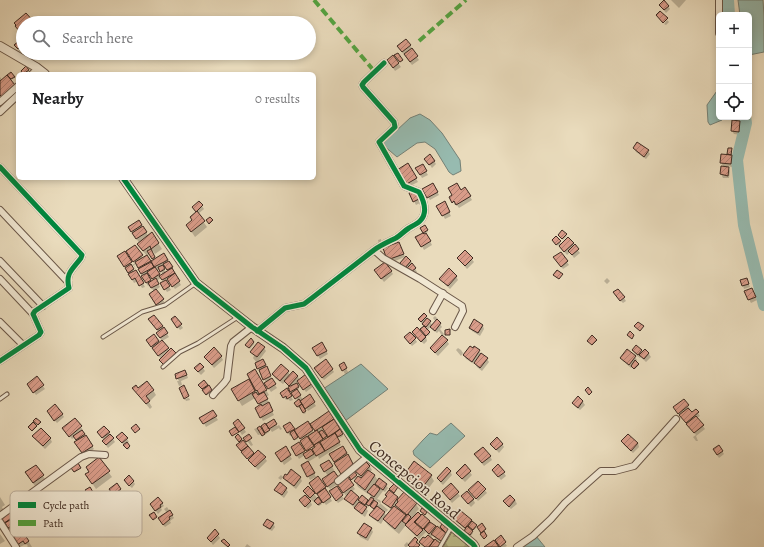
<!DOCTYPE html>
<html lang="en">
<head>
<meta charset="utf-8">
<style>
  :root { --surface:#fff; --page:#f2f2f2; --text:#202124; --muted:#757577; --line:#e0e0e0 }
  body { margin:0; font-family:Alegreya,serif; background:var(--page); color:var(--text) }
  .controls { position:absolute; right:12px; top:12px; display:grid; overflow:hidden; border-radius:6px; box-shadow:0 2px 6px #0003 }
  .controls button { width:36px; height:36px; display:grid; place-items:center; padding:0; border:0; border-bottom:1px solid var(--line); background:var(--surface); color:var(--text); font:20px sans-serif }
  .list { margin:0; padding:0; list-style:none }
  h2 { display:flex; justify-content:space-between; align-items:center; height:52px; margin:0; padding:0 16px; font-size:17px }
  h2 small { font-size:13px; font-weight:400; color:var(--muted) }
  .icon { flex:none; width:22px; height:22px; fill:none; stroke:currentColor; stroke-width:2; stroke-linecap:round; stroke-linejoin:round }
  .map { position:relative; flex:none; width:764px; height:547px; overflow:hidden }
  .search { position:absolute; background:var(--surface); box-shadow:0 2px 6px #0003; left:16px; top:16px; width:300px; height:44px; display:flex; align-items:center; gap:10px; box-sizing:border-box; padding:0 14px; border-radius:22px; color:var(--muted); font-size:15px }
  .panel { position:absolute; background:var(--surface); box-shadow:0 2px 6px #0003; left:16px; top:72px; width:300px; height:108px; border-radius:6px }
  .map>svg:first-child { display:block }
  .forest { fill:url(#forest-firs); stroke:#7e7456 }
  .water { fill:#97bbb0; stroke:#748177 }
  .shadow { fill:#0003; fill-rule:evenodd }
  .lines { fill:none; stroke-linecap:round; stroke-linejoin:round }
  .river { stroke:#97bbb0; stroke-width:12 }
  .building { fill:url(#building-hatch); stroke:#3f2b21 }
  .service-casing { stroke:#6a5748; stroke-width:5 }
  .minor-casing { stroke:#6a5748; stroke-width:8 }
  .tertiary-casing { stroke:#6a5748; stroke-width:10 }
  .service { stroke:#f1e8d3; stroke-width:3 }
  .minor { stroke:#f1e8d3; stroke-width:6 }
  .tertiary { stroke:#f1e8d3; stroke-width:8 }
  .quiet { stroke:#54a441; stroke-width:4; stroke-dasharray:8 4; stroke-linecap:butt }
  .cycleway-casing { stroke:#f1e8d3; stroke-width:8 }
  .cycleway { stroke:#00873e; stroke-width:5 }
  .labels { text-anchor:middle; stroke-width:3; stroke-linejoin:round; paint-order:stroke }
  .street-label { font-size:16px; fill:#3f2b21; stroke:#f1e8d3 }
  .key { fill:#f1e8d3; stroke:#bcaf9e; stroke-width:1 }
  .key-label { font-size:11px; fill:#3f2b21 }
</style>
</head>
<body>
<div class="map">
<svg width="764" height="547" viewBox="0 0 764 547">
  <defs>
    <pattern id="forest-firs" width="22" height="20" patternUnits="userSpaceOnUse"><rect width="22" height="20" fill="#bebe8c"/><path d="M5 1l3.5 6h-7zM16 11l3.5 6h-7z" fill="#a4a378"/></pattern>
    <pattern id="building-hatch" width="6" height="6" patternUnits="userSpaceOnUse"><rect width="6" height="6" fill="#d99c89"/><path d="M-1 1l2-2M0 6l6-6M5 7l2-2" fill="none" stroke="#b17f70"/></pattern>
  </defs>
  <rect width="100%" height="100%" fill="#e9dbbc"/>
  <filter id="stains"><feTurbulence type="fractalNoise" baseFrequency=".005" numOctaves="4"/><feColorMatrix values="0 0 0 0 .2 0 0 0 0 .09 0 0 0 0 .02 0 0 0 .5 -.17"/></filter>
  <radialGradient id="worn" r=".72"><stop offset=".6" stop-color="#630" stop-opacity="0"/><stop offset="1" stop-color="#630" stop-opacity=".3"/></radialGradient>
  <!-- forest -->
  <path class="forest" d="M452,532L471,547H443Z"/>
  <!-- water -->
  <path class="water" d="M738,0H763L764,16V52L749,55V15H740Z
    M719,88V117H722V120L710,125L708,122L707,105Z
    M420,114L430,120L442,133L460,160L461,171L453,175L449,172L435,149L425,142L417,143L397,157L382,144L410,118Z
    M361,364L388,389L345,421L323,389Z
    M451,423L465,436L430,468L414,455L413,451L423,440L430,433L437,435Z
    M536,536L545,547H522Z"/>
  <!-- shadow -->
  <path class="shadow" d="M671,0H686L679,8Z
    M660,5L668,6L670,9L666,13Z
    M667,20L669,22L666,25L664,24Z
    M23,43V49L20,52L15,45Z
    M410,45L412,49H411L419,60L412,65L398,47Z
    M393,56L401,67L395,71L388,60Z
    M26,68L29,72L27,74H24L22,71Z
    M0,77L2,80L14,86L17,91L5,102L0,96Z
    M734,117H740V119L734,120Z
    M740,122L742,126L741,135L734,134L732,131Z
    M634,148L648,151L650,154L646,159L636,152Z
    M731,149L732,151L731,157L733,160L732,167L727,166L730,171L729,178H723L721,174L722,167L724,168L721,162L729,156L728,154Z
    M434,161L436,164L432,168L428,162Z
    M408,165L418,182L408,187L398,170Z
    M422,165L428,175L422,178L417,169Z
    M433,184L439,195L430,200L423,189Z
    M465,188L472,200L459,208L456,204L455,205L450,197Z
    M410,193L416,195L420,203L416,205Z
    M199,202L204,209L198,214L207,227L195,237L187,225L193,220L197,213L193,208Z
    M444,203L451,216L445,219L438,206Z
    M139,221L149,237L152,234L162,249L155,254L153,251L152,252L156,259L164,255L181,285L175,289L169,281L166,282L171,290L167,292L162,284L164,282L161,278L156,281L160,287L156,290L165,303L159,307L152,298L154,292L150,285L148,286L136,264L134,265L136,269L133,265L131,267L134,272L136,271L145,287L142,288L138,281L134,283L130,275V274L120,260L124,252L132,265L135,263L127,252L142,256L143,258L147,256L141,249L138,244L139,243L130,227ZM150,254L154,260L151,263L147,256ZM165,266L168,271L166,273L163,267ZM160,269L163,275L160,276L157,271ZM149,274L154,281L151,282L147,275Z
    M424,227L428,232L426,233L432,245L424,250L417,237L425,235L422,228Z
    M562,231L567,236L563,240L559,236Z
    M556,237L561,244H573L580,253L574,258L570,252L567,255L562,249L559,245L558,246L554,241Z
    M381,239V241L382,244H379L378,240Z
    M401,247L405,257L390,263L388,260Z
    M465,251L474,262L467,269L458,258Z
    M561,253L569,265L563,269L557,261Z
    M406,257L411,261L417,272L414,275L407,270L401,263Z
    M391,271L393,274L384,282L378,274Z
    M456,276L458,280L450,289L443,282L441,279Z
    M607,278L610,281L607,284L604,281Z
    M748,282L750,287L744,289L743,286Z
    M745,292H754L757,300L751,303Z
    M616,296L624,298L626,301L623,303Z
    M424,314L433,326L436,322L433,318L435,316L438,319L437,321L440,324L442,327L440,329L444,334L442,336L439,331L437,333L433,330L431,326L427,331L430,334L428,336L422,331L424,327L419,319Z
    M175,317L183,328L180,330L174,322Z
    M475,321L483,326L484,329L480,336L472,331L470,328Z
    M151,323L162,326L169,337L162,341L169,351L175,354L177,357L166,367L162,363L161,359L149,344L154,336L159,343L162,341L157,333L159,332Z
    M415,336L426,337L427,341L424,344Z
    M405,338L415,339L417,342L412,346Z
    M447,341L449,344L438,356L433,351L431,348Z
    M254,342V344L250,349L247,346Z
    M321,343L328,354L320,359L313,348Z
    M636,346L643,353L645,350L649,354L651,357L646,362L641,357L640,358L635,354L633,351Z
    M264,348L266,351L257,363L262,360L272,380L277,388L271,392L265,383L266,382L258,369L256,363H257L253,358L254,356L251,352Z
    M458,348L461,350L463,353L461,356L456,350Z
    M479,351L482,355L487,359L489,362L482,371L477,367L475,363L474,364L466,359L464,355Z
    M221,356L223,360L214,368L205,357Z
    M635,357L637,360L636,362L639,365L635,369L632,367L631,368L623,361L621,358Z
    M200,364L205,371L201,375L197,371Z
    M344,364L348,372L345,374L340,365Z
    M281,365L288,372L290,375L293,372L298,377L300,380L306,375L314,386L306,392L298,381L296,384L299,389L297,390L303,400L310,396L316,406L308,411L301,400L299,401L306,413L304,414L300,407L298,408L295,403L298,401L289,387L285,382L283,384L275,378L273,374Z
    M332,369L334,372L324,380L317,372Z
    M255,371L269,395L266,397L269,403H268L274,415L263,421L256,408L260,406L255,398L242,406L232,389L251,379Z
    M187,375L188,378L181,381L182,385L179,386L177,381H179L177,378Z
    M37,378L45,389L36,395L30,387Z
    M200,385H207L212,392L207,395Z
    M138,389L153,390L156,395L149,402L152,407L150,409L137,393Z
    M287,390L293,400L290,401L288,399L286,400L281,393Z
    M189,398L190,400L186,401L185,399Z
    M578,398L583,402L585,405L580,410L575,406L573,403Z
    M684,400L690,409L689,410L692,414L696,410L700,416L697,418L705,429L696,436L698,441H696L693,437L696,435L676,411Z
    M212,411L218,420L206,427L201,418Z
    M329,413L343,436L340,438L338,435L335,436L341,445L319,459L318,456L308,462L316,477L310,480L302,465L309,462L305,455L299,459L292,448L299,443L305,453L308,452L297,432L295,433L298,439L295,440L292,435L290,436L284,427L290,423L295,431L307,423L314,433L317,432L312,424ZM325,431L329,438L327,439L323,433ZM321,434L325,440L323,441L319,435ZM310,437L313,442L311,443L308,438ZM314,444L316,447L311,450L309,448Z
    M62,414L64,417L57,423L50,415Z
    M75,419L83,430L82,432L94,449L84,456L76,443L78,441L75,437L72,439L66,432Z
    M238,420L246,432L242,435L236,426Z
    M274,421L277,426L279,425L282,429L280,430L279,428L272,432L267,425Z
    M265,425L269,432L263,436L262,434L258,435L254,429L260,427V428Z
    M109,433L115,442L108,448L103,441L104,440L100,435Z
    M34,436L50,438L52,442L45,449L36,440Z
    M248,436L253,445L251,446L256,453L265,458L267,461L258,470L237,446L240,443L237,439H241L254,455L256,453L245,438Z
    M127,439L129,442L127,443L130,448L128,450L120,440Z
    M622,442L638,443L639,447L633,453L624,445Z
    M491,444H502L504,447L499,453Z
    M719,446L724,454L719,458L714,450Z
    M343,447L356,471L365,462L370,467L372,470L370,472L375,476L378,481L386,485L388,488L385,492L383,491L377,499L380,500L381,502L380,503L370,496L369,493L368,494L358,487L355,481L360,476L356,472L354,473L357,477L352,480L349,476L347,478L355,489L351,492L360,499L362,496L369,502L372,497L374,501L379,505L380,503L387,509L388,510L386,512L382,509L387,517L392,510L386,505L384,502L387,497L386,495L389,492L398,498L399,500L416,504L419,509L416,512L421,517L422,516L436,529L446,535L448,538L443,544L434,537L433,535L431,537L426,532L419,539L409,529L406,525L399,534L388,525L384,519L381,524L372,518L371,515L375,510L369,505L366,508L368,511L365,517L357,511L356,509L348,502L346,499L349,494L346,496L338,484L330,489L325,483L328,476L321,466L329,461L334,470L333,471L339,478L345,479L330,455ZM397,505L400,512L395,508Z
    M285,448L292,459L284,465L277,453Z
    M475,455L490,456L492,460L484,466Z
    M99,459L112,477L96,489L90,480V472Z
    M36,466L45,479L35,486L28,476Z
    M465,466L472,475L465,482L459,476Z
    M450,471L452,475L443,485L440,482L438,479Z
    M495,473H504L506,476L501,480Z
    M281,475L283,477L281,480L278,478Z
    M405,475L431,476L434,481L425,493L420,489L418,491L412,487Z
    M300,477L302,481L296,489L286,481L284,478Z
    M125,481H133L135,484L132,488L127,484Z
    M478,482L487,493L478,501L469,490Z
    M451,485L460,496L452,503L443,492Z
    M312,487H325L327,491H326L332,501L326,505Z
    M336,487L344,499L338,503L332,495Z
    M120,489L122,493L116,497L112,493Z
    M286,489L288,492L284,498L278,493L276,490Z
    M304,491L314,494L322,504L319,506L309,498L312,505L308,509L300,501L306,495Z
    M510,496L515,500L517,504L511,509L507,505L505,501Z
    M0,497L5,505L2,507L4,511L0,514Z
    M462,497L473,499L475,503L471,507Z
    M162,503L164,506L161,508L162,510L158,514L153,507Z
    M167,507L174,518L170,521L171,523L165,527L161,522L167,513L164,509Z
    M9,513L19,529L12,534L3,521Z
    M456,519L471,520L477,527L474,530L470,527L469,529L473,533L471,536L466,532V530L457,522Z
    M273,523L275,527L272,531L266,528L265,525Z
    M371,528L373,532L368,541L360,537L358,533Z
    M215,531L220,538L213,545L208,538Z
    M22,532L29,542L32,547H27L28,546L26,544L20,547L14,537Z
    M0,534L5,541L0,544Z
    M428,536L440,544L441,547H424L420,543L418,545L420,547H410L409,545L407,547H405L404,545L407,542L409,545L417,540L419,544L423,538L425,540Z
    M500,536L507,546L505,547H486Z
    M247,544L251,547H245Z"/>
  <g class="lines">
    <!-- river -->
    <path class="river" d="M728,0L729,15
      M745,117L746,123L737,160L744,225L764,305"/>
  </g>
  <!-- building -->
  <path class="building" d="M664,0L669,6L664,10L659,5Z
    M660,11L668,18L663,23L656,15Z
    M26,13L35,23H23V32L22,31L20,32L15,26L16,25L14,23Z
    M21,39L23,41V44L18,49L14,45Z
    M406,39L411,45L402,52L397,46Z
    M412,48L418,56L410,62L404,54Z
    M398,53L403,60L400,62L394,55Z
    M393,55L399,63L393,68L387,60Z
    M26,66L29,70L23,74L21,71Z
    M11,72L15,77L11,79L7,75Z
    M7,75L15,85L2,97L0,95V81Z
    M732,120L740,121L739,132L731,131Z
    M637,142L649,150L644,157L633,148Z
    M728,148H732L731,155L727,154Z
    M430,154L435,161L429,165L424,159Z
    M721,154L732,155L731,164L720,163Z
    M408,163L417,178L405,185L397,170Z
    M423,164L427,171L420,175L415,168Z
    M721,166L729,167L728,176L720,174Z
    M433,183L438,192L427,198L422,189Z
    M457,183L461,190L465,187L471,196L456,205L454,201L452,203L449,197L452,195L448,188Z
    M415,190L419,199L413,202L409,193Z
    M199,201L203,205L196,212L192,207Z
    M445,201L450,212L442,216L436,206Z
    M197,211L205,221L191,232L186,225L192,220L190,217Z
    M210,217L213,220L209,224L206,220Z
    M139,220L142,225L131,232L128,227Z
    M425,225L428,230L423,233L420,228Z
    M143,226L147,232L136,239L132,233Z
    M562,230L567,234L562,239L558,235Z
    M152,232L159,243L151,249L150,246L143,251L137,244Z
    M423,233L424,234L426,233L431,241L421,247L415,237Z
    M556,236L561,241L556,245L552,240Z
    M568,237L574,243L564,252L559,246Z
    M399,242L404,254L387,260L383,248Z
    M575,244L579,249L572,255L568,251Z
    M135,245L143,255L133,262L126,251Z
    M151,249L155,257L152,259L147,251Z
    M465,250L473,258L465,266L457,258Z
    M125,251L132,262L124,267L117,256Z
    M561,252L568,261L561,267L553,257Z
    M164,253L168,260L154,267L151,261Z
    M147,255L151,261L138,268L135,262Z
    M406,256L411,261L405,268L400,263Z
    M169,261L173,267L167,270L163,264Z
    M151,262L154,267L141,274L138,269Z
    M385,262L392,271L381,279L374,270Z
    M412,263L416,268L411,272L407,268Z
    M131,264L134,269L128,273L125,268Z
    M163,265L165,269L160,272L158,267Z
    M155,267L160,274L152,279L147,272Z
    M172,268L175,273L162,280L159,276Z
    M449,268L457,276L448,286L439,279Z
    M136,270L144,283L139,286L135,278L132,280L128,274Z
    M557,270L563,274L559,279L553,275Z
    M147,273L151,280L146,283L141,276Z
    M175,273L180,281L172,287L167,279Z
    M156,278L159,284L151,288L148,283Z
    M747,278L749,284L742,286L740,280Z
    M166,280L170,286L164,290L160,283Z
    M752,288L756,297L748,300L744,291Z
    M156,289L164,299L156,305L149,294Z
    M618,289L625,297L620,301L613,292Z
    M424,313L427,316L421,322L418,319Z
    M154,315L163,326L157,330L148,319Z
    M175,316L182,324L177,328L171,319Z
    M427,318L431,321L426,327L422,324Z
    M437,319L441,323L435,331L430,327Z
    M474,319L483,325L478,333L469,328Z
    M638,322L644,326L640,331L634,326Z
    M424,326L430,332L426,336L420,329Z
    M164,327L168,333L160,338L156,333Z
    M417,327L426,337L421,342L412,332Z
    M450,329V335H445V330Z
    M630,331L634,335L632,339L627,335Z
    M410,332L416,338L410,344L404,337Z
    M154,334L159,341L151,347L146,340Z
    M442,335L448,340L435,353L430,348Z
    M592,335L597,340L592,345L587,341Z
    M251,338L254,342L249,348L245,345Z
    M162,340L169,348L158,356L152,348Z
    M258,342L265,347L257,357L250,352Z
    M322,342L327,351L317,356L312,348Z
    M636,345L642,350L638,355L632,350Z
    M470,346L473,348L474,346L480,350L472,362L463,355Z
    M214,347L222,356L212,365L204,357Z
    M171,348L176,353L164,365L159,360Z
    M627,349L636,356L629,365L620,358Z
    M645,349L649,353L644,359L639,355Z
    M481,353L488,358L480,368L474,363Z
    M263,359L266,365L257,369L255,363Z
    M326,359L333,369L322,378L314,368Z
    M635,360L639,364L634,369L631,366Z
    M344,362L347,368L342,371L339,365Z
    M200,363L204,367L198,372L194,368Z
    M281,364L289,371L280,381L272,374Z
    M267,366L271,376L263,380L259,370Z
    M255,369L267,390L259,394L257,390L256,391L247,374Z
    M185,370L187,375L176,379L175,374Z
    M293,371L298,376L289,386L284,381Z
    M306,374L313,383L303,390L297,381Z
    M37,376L44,385L33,393L27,384Z
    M272,378L276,384L268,389L264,383Z
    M249,379L255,391L238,401L231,389Z
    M204,380L208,385L202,389L198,385Z
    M147,381L154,390L146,396L150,401L146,404L132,388L136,385L138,388Z
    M297,383L299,387L290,392L288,387Z
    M184,385L189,396L184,399L179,388Z
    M209,385L212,390L206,395L202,390Z
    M588,387L592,392L589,395L585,390Z
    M287,388L292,396L287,399L286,396L283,398L280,393Z
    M297,389L301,395L295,399L291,393Z
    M256,392L258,395L264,392L268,399L258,404L252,394Z
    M310,394L315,402L305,409L300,401Z
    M578,396L583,401L578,408L572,403Z
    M299,399L302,404L297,407L294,403Z
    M684,399L689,405L678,414L673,407Z
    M269,402L273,411L260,418L255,408L261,404L262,406Z
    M55,404L63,414L54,421L47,411Z
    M302,404L306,411L303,413L299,406Z
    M688,408L692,412L696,409L699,412L686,423L679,415Z
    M213,410L217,416L203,424L199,418Z
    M329,411L334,419L315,431L310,424Z
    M696,416L704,425L694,433L686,424Z
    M36,418L41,422L38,425L33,421Z
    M75,418L82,426L69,437L62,428Z
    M238,419L245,428L239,432L233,423Z
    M274,419L277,424L269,429L266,424Z
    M334,419L340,429L328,437L322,427Z
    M308,421L313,430L300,439L294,430Z
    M33,422L37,426L32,431L28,427Z
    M290,422L295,429L287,433L283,426Z
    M265,423L270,430L265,433L261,426Z
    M136,424L140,429L135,433L131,428Z
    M104,426L110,432L102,438L97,432Z
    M260,426L265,434L262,436L257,428Z
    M235,427L239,432L232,436L229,431Z
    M41,428L51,438L43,446L32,436Z
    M340,429L343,434L338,437L335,433Z
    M82,430L85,434L76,440L73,436Z
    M294,430L298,437L294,440L290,433Z
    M317,430L323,439L314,445L308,436Z
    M322,430L327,436L323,439L319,432Z
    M122,432L128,438L122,443L116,437Z
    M335,433L340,442L325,451L320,442Z
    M110,434L114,438L106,445L102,441Z
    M238,434L242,439L239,442L235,437Z
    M249,434L252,438L246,442L243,438Z
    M628,434L638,443L631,451L621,441Z
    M86,435L93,446L82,453L74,442Z
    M307,436L314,446L306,451L300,441Z
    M497,437L503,444L496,450L490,444Z
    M243,440L248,446L241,451L236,445Z
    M127,442L130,446L127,449L123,445Z
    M299,442L305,451L296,456L291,447Z
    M319,442L325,451L316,456L312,449L315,447L314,445Z
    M719,445L723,451L717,455L713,449Z
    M248,446L254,453L247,459L241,452Z
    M286,446L291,455L281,462L275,453Z
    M343,446L347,453L334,462L329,454Z
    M483,447L491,456L482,463L474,454Z
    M311,449L314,454L306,459L303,454Z
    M258,450L266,457L255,467L248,460Z
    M348,454L354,466L341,474L334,463Z
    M99,457L110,471L92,484L85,474L89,472L86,467Z
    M329,460L333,466L324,472L320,465Z
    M308,461L315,473L307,477L301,465Z
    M365,461L370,466L361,476L355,471Z
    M414,461L432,475L422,488L417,484L415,487L408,481L410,479L404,475Z
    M78,463L81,468L74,472L71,468Z
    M465,464L471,471L462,479L456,473Z
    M498,464L505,472L498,477L492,470Z
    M36,465L44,475L33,483L25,472Z
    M447,467L451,471L441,482L437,478Z
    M291,469L301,477L294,486L283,478L285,474L287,475Z
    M368,470L375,475L365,490L354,481L358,476L361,478Z
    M334,471L339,478L327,487L322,479Z
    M354,471L357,475L351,480L348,475Z
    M129,475L134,481L129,486L124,480Z
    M318,476L326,487L316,494L309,483Z
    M347,476L354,485L343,493L337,484Z
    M379,478L387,484L383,490L375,484Z
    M478,481L486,489L476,499L468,490Z
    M280,482L287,488L282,495L274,490Z
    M117,483L121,489L113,495L109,489Z
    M451,483L459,492L450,500L442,491Z
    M374,484L380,489L374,497L367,492Z
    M394,484L398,487L394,493L389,489Z
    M308,486L315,493L310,498L303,491Z
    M337,486L343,495L336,501L329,491Z
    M90,487L93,492L89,495L85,490Z
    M325,488L331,497L323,503L317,494Z
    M351,490L359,497L353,505L344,499Z
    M389,490L398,497L391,508L382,502L387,496L385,495Z
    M467,491L474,499L468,504L461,496Z
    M404,492L417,503L407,515L395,505L398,502L397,500Z
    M305,495L311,501L305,507L299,500Z
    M362,495L368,500L365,505L358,500Z
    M510,495L515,500L509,507L503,501Z
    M158,497L163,503L160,505L161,507L155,511L150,504Z
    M318,497L322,502L318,505L314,501Z
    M371,497L374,499L369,506L366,504Z
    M374,500L378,503L374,509L370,506Z
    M359,502L367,507L362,514L354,508Z
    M377,506L385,512L378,521L369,515Z
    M394,506L406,515L395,529L383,519Z
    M422,508L427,512L425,515L420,511Z
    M170,510L173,515L169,517L170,519L163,525L158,518Z
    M10,511L14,517L4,523L0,518Z
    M461,511L472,520L465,528L454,519Z
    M154,512L157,517L153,520L149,515Z
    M418,512L421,515L414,522L423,530L417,536L405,525Z
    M408,514L411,517L406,524L402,521Z
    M422,514L430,521L423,529L415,522Z
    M13,518L16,523L8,528L5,523Z
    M267,519L274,523L270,529L263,525Z
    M472,521L477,525L473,530L468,526Z
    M430,522L436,526L429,534L424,529Z
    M364,523L372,528L366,538L357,533Z
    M482,523L486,529L481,533L477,527Z
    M16,524L19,528L11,533L8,529Z
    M442,524L449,529L446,533L440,527Z
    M437,526L447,534L441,541L431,534Z
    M467,526L473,531L470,535L464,531Z
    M215,529L219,534L211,542L207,538Z
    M22,531L29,541L25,544L23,541L17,545L12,537Z
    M484,531L487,536L484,539L480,534Z
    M428,535L434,540L429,547H425L419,542L423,537L425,538Z
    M501,535L506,542L500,547L495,540Z
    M415,537L418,540L416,542L420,545L418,547H410L408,545Z
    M224,539L230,545L228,547L221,541Z
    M435,539L441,544L438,547H429Z
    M494,540L499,547H484Z"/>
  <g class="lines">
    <defs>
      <path id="service" d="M103,337L142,312L165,305L196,283
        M163,367L180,352L198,343L238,317
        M0,399L7,394
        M440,547L451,528"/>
      <path id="minor" d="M719,33V0
        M32,74L38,68
        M0,102L18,86
        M0,112L18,95
        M0,167L82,255L81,258C73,269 65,273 69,288L35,311L33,314L41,332L39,335L0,361
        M0,210L68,282
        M374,250L383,258L420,279L462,306L463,311L455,327
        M0,261L43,306
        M0,279L33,314
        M433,311L443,293
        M0,322L23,345
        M257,331L285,308L304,304L312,298L374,250C381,245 388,242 396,238C401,235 404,231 409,228C412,226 417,224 420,221C428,213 424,201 419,192L404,186L379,142L395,127L394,122L363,87L362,85L364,82L384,63
        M213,395C218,388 223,386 227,379L231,346L233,342L252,327
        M338,481L367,457
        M0,516L81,457L89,454L105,455
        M0,522L16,547
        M517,547L533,536L551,519L565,503L601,471H615L634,466L676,419"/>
      <path id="tertiary" d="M0,46L36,67L45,74
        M123,178L196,283L252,327L283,348L306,368L360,450L473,544L475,547"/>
    </defs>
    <!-- service casing -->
    <use href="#service" class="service-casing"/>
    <!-- minor casing -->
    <use href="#minor" class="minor-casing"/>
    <!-- tertiary casing -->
    <use href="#tertiary" class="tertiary-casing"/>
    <!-- service -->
    <use href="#service" class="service"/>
    <!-- minor -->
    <use href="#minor" class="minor"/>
    <!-- tertiary -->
    <use href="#tertiary" class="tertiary"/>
    <!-- quiet -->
    <path class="quiet" d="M314,0L375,72
      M419,41L466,0"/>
    <defs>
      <path id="cycleway" d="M0,167L82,255L81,258C73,269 65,273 69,288L35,311L33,314L41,332L39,335L0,361
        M123,178L196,283L252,327L283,348L306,368L360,450L473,544L475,547
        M257,331L285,308L304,304L312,298L374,250C381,245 388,242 396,238C401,235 404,231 409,228C412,226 417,224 420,221C428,213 424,201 419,192L404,186L379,142L395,127L394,122L363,87L362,85L364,82L384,63"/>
    </defs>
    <!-- cycleway casing -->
    <use href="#cycleway" class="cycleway-casing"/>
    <!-- cycleway -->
    <use href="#cycleway" class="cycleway"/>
  </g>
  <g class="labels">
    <!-- street labels -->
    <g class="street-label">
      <text transform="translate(415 479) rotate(40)" y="6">Concepcion Road</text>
    </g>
  </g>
  <!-- legend -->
  <rect x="10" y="491" width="132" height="46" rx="6" class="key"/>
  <rect x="18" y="502" width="18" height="6" fill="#00873e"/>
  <rect x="18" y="520" width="18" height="6" fill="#54a441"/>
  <g class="key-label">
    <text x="43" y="509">Cycle path</text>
    <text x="43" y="527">Path</text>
  </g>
  <rect width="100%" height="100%" filter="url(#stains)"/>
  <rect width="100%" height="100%" fill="url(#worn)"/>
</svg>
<div class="controls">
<button>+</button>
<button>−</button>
<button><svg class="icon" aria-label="locate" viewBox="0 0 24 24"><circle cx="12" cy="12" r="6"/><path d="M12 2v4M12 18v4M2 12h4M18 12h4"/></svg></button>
</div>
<div class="search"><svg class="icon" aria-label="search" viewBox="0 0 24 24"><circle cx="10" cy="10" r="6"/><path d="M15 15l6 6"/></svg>Search here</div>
<section class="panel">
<h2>Nearby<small>0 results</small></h2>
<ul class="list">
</ul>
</section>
</div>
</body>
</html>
